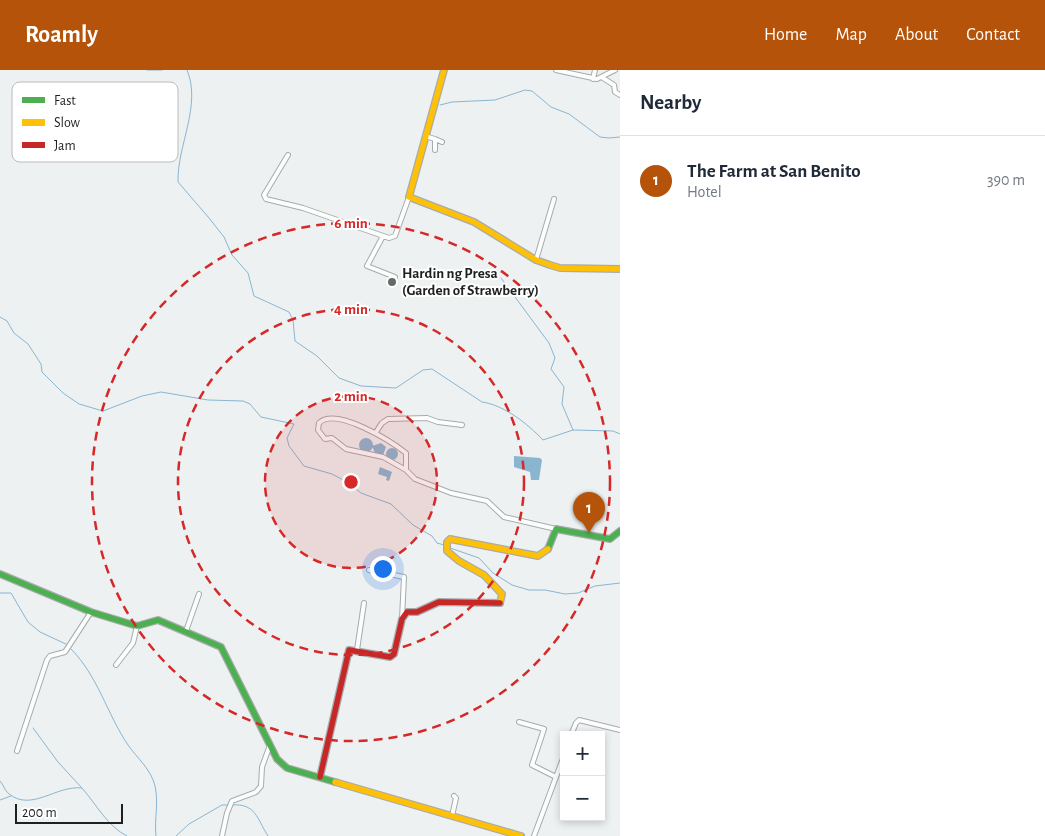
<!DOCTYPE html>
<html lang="en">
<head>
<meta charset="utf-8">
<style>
  :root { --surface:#fff; --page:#f6f6f7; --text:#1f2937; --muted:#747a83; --line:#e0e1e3; --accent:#b45309 }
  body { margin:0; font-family:"Alegreya Sans",sans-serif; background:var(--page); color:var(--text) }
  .controls { position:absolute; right:15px; bottom:15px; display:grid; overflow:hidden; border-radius:0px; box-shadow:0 2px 8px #0003 }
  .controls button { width:45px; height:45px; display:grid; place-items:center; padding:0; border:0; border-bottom:1px solid var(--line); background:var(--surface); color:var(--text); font:25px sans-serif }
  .scale { position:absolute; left:15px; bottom:12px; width:108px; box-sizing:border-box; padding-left:5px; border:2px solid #1e2120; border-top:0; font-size:14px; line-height:18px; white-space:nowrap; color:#1e2120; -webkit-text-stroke:4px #fff; paint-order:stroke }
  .you { position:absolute; left:382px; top:498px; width:18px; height:18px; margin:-12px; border:4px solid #fff; border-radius:50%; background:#1a73e8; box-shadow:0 0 0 8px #1a73e833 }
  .badge { display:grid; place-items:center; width:32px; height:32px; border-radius:50%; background:var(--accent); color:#fff; font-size:16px; font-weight:700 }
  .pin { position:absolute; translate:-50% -41px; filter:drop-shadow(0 1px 2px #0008) }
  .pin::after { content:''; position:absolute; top:26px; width:18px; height:15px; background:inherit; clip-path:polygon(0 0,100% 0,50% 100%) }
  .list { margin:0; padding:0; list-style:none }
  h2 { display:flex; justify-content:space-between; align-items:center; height:65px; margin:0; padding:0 20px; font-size:21px }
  h2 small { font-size:16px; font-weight:400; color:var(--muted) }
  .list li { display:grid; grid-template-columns:32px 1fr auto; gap:15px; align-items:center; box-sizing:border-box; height:90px; padding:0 20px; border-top:1px solid var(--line) }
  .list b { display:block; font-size:19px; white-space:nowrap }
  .list p { margin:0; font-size:16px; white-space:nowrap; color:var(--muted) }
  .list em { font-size:16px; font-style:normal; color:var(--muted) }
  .map { position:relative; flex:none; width:620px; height:766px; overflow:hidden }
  header { display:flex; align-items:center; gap:30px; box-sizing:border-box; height:70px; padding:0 25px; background:var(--accent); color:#fff }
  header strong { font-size:24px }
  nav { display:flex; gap:28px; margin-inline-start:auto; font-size:18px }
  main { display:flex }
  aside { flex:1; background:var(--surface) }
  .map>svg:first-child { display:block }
  .water { fill:#8ab5d1 }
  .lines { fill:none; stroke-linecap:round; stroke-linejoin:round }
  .stream { stroke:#8ab5d1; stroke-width:1 }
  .street-casing { stroke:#a8abab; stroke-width:6 }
  .fast-casing { stroke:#a8abab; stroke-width:8 }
  .slow-casing { stroke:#a8abab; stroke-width:8 }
  .jam-casing { stroke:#a8abab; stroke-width:8 }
  .street { stroke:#fcfdfd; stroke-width:4 }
  .fast { stroke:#4caf50; stroke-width:5.5 }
  .slow { stroke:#ffc107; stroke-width:5.5 }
  .jam { stroke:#c62828; stroke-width:5.5 }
  .ring { fill:none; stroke:#d62828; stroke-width:2.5; stroke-dasharray:9 6 }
  .poi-dot { fill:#666a69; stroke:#fff; stroke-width:2 }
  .labels { text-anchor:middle; stroke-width:4; stroke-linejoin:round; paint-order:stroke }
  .poi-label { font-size:15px; font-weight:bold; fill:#1e2120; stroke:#fff; text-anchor:start }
  .key { fill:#fff; stroke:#bcbcbc; stroke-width:1 }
  .key-label { font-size:14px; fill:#1e2120 }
  .centre { fill:#d62828; stroke:#fff; stroke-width:2.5 }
  .ring-label { font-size:15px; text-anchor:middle; font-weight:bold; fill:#d62828; stroke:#fff; stroke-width:4; stroke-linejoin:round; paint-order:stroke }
</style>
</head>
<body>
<header>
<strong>Roamly</strong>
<nav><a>Home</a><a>Map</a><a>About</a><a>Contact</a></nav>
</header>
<main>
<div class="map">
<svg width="620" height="766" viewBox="0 0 620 766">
  <rect width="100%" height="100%" fill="#edf1f1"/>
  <!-- water -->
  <path class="water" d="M359 375a7 7 0 1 1 14 0a7 7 0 1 1-14 0Z
    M381,373L386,377L383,385L375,383L372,376Z
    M386 384a6 6 0 1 1 12 0a6 6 0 1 1-12 0Z
    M514,386L540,388L542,390L539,410H531L530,402L514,397Z
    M380,397L392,402L389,411L386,410L387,407L378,404Z"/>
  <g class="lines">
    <!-- stream -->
    <path class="stream" d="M147,0H162
      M187,0C202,35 177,76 178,112L209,148L224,167L232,185L248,203L254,226L289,242L293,250L295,271L317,286L339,308L361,316L396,318L423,300L432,299L482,332C504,335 528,354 543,370L573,360L613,361L620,364
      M440,35L452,32L495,30L525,20L532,21L551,37L569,44L600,67L609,68L620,67
      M501,208L549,273L555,288L551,299L564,317L562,334L573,360
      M0,247L7,251L14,263L28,274L41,294L42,302L63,323L79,334L103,341L142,326L161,322L208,330L243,331L250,334L261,347L294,354L287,368L289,376L304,396L332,404L349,413L361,423L391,434L413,455L432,466L437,473L444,475
      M450,478L479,488L493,503L512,515L529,520H545L565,524L578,523L595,516L620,513
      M0,523H11L28,552L40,562L68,575
      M71,579C98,606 107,644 128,675C137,688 151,699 155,716C159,734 154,749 156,766
      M33,658L58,692L81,717
      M0,711C4,715 4,720 9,724C32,742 56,715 82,718C96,734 108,757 127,766
      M0,730L11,726
      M232,735C256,733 257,749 268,766
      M176,766L189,754L222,735H228"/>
    <defs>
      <path id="street" d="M556,0L597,9L615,0
        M603,8L614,15L615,22L620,25
        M593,9L595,0
        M425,66L435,69V80
        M435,69L442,72
        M288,85L264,125L266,129L303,138L389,168L395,166L409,127
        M383,166L367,196L395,207
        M536,190L554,129
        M376,362L382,353L388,349L427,348L438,352L462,355
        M406,400L383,387L346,379L332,368L325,369L318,360L319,353C336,336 392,372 406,383V400L415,409L451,423L487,431L504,447L556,459
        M369,500L404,507L402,549
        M186,561L199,524
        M357,580L364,533
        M116,595L133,573L137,556
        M519,652L544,659L532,695L556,707L534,766
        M571,665L576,653L579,650L620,660
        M17,681L47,590L50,586L65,582L91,542
        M556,707L564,686
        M452,746L456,728L454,726
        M222,766L227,743L232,731L256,722L261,716L262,697L270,675"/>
      <path id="fast" d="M548,479L556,459L610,469L620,461
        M0,504L91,542L137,556L158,550L221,577L277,689L287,698L335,712"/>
      <path id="slow" d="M444,0L409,127L474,152L536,190L550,195L560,198L620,199
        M500,533L502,524L484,505L459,491L447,481V472L450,469L538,486L548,479
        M335,712L521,766"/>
      <path id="jam" d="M320,707L349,580L390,587L394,584L402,549L407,542H417L439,532L500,533"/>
    </defs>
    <!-- street casing -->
    <use href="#street" class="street-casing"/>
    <!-- fast casing -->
    <use href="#fast" class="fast-casing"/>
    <!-- slow casing -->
    <use href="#slow" class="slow-casing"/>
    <!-- jam casing -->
    <use href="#jam" class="jam-casing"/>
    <!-- street -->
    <use href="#street" class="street"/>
    <!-- fast -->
    <use href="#fast" class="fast"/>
    <!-- slow -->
    <use href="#slow" class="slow"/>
    <!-- jam -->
    <use href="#jam" class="jam"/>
  </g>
  <!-- distance rings -->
  <circle cx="351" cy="412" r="86" fill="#d62828" fill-opacity=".12"/>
  <g class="ring">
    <circle cx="351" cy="412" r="86"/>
    <circle cx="351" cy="412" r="173"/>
    <circle cx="351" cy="412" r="259"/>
  </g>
  <!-- markers -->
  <circle class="poi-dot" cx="392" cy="212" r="5"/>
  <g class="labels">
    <!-- poi labels -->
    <g class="poi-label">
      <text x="402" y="208">Hardin ng Presa<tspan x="402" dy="17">(Garden of Strawberry)</tspan></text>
    </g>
  </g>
  <!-- legend -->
  <rect x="12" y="12" width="166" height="80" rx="8" class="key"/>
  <rect x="22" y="27" width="23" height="6" fill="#4caf50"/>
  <rect x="22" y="49" width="23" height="7" fill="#ffc107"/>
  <rect x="22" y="72" width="23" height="6" fill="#c62828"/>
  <g class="key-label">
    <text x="54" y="35">Fast</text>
    <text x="54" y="57">Slow</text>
    <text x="54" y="80">Jam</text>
  </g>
  <circle cx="351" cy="412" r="8" class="centre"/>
  <g class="ring-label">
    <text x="351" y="158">6 min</text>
    <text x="351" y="244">4 min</text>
    <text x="351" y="331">2 min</text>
  </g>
</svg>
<div class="controls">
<button>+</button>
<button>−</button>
</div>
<div class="scale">200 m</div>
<div class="you"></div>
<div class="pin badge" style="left:589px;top:463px">1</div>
</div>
<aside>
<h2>Nearby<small></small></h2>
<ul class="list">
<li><span class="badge">1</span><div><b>The Farm at San Benito</b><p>Hotel</p></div><em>390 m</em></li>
</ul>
</aside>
</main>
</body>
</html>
